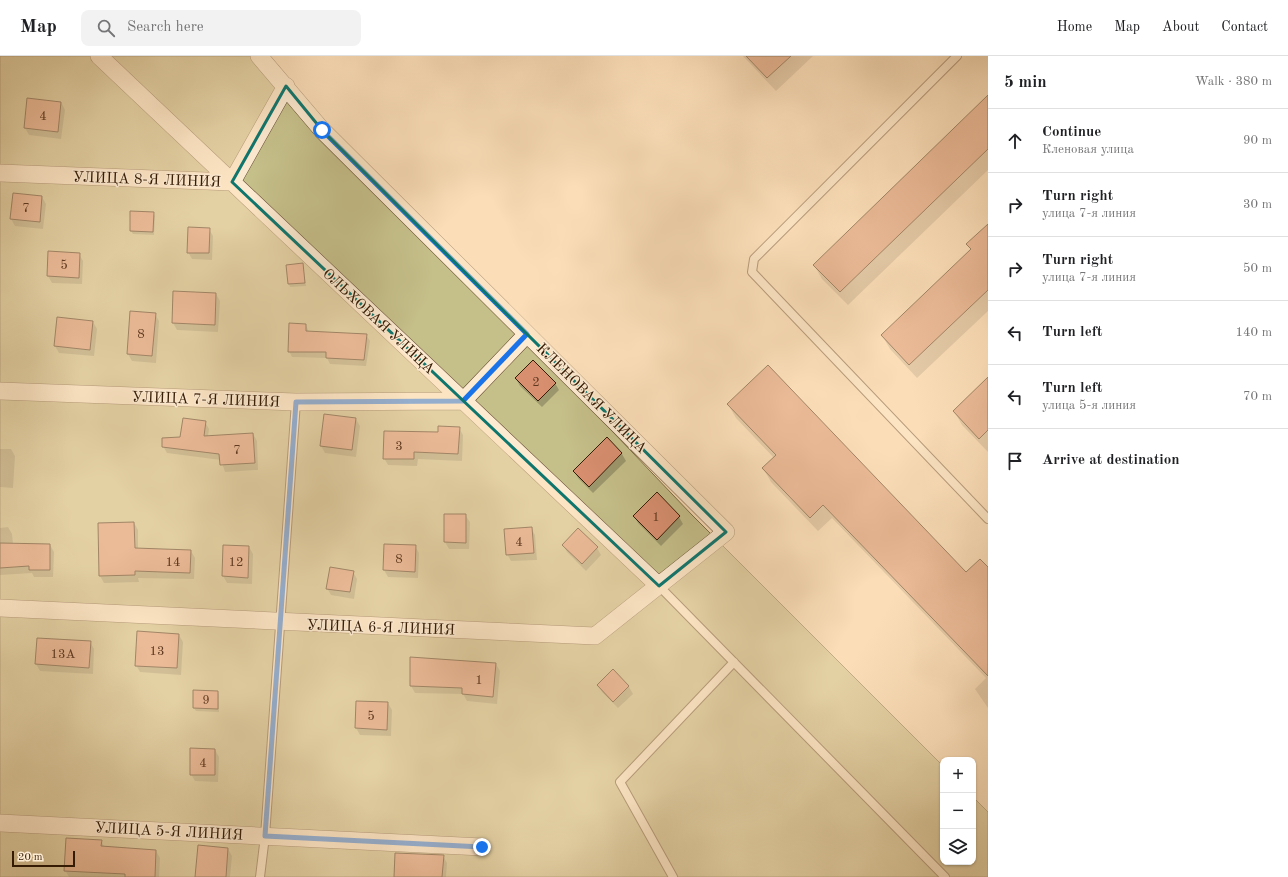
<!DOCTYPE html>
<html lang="en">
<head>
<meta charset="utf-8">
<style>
  :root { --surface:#fff; --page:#f2f2f2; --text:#202124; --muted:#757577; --line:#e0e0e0 }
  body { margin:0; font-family:"Old Standard TT",serif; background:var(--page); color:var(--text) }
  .controls { position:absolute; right:12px; bottom:12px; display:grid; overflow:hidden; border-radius:8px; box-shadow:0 1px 3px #0004 }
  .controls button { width:36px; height:36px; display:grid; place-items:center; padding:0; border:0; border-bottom:1px solid var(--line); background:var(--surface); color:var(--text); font:20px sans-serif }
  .scale { position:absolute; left:12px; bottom:10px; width:63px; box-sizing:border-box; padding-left:4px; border:2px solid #351b04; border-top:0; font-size:11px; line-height:14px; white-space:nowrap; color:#351b04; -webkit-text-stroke:3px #fcead1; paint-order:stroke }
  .stop { position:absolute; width:12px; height:12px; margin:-9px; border:3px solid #1a73e8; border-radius:50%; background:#fff }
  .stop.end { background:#1a73e8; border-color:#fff; box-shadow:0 1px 4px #0008 }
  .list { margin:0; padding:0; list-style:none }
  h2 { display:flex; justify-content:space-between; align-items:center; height:52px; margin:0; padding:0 16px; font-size:17px }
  h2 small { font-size:13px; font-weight:400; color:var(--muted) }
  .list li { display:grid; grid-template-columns:26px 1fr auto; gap:12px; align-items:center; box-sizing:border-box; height:64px; padding:0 16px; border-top:1px solid var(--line) }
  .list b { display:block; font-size:15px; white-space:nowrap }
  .list p { margin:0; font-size:13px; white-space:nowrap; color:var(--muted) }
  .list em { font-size:13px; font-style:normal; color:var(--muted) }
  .icon { flex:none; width:22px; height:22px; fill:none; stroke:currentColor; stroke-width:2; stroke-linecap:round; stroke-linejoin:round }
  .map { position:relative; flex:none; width:988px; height:821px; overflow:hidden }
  header { display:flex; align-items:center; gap:24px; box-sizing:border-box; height:56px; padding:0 20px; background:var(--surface); border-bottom:1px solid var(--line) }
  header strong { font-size:19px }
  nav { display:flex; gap:22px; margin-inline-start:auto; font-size:14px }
  .search { width:280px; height:36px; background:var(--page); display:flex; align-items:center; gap:10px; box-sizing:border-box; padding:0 14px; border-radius:8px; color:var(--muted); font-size:15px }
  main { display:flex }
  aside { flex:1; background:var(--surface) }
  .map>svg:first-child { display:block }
  .green { fill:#c5bf8a; stroke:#7d6d47 }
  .shadow { fill:#0003 }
  .building { fill:#d88f70; stroke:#351b04 }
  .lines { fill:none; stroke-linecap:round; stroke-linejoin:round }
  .lane-casing { stroke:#664c31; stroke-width:10 }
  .street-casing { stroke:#664c31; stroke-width:18 }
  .lane { stroke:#fcead1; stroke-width:8 }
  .street { stroke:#fcead1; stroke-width:17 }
  .route { stroke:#1a73e8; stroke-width:5 }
  .marked { fill:none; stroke:#0f766e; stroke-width:3; stroke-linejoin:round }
  .labels { text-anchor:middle; stroke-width:3; stroke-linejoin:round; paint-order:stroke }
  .number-label { font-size:13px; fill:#5e381f }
  .street-label { font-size:15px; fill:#351b04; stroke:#fcead1 }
</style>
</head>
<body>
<header>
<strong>Map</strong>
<div class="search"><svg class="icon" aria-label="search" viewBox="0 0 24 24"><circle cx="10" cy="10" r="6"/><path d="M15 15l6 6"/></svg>Search here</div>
<nav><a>Home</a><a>Map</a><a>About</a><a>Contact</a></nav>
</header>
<main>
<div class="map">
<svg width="988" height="821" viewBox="0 0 988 821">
  <rect width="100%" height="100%" fill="#fbdeb8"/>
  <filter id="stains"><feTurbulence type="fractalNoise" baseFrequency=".005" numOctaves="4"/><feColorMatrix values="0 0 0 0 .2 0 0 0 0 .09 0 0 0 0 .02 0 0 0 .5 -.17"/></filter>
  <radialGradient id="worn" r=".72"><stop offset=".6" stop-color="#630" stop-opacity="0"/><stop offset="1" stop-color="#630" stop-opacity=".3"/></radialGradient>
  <!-- green -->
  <path class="green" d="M0,0H259L297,44L692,459L943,710V806H973V741L988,756V821H0Z"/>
  <!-- shadow -->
  <path class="shadow" d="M743,0H813L776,35Z
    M988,41V114L848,249L822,223L814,209Z
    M61,46L65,54L61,83L29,79L25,72Z
    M42,141L46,148L43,173L15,170L11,163Z
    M153,156L155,160L154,179L133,178L131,175Z
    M988,169V255L917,322L890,293L882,279L971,195L968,188Z
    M209,173L213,180L212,204L192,203L188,196Z
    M79,198L83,205L82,228L52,227L48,220Z
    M303,208L306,230L290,231L289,228Z
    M174,236L216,238L220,245L218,276L177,274L173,267Z
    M155,258L159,265L156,307L132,305L128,298Z
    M93,266L97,273L94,300L59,297L55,290Z
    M306,269L309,276L366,279L370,285L366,310L330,308L327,302L292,301L289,295Z
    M988,322V396L962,369L954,355Z
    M516,323L555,327L559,334L542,351L520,330Z
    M728,348L966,517L988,512V652L975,633L986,622L832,462L818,475L771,426L763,412L774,402L736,362Z
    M356,363L360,370L356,401L325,397L321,390Z
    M205,366L209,373L208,380L253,378L257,385L258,414L225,416L221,404L167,397L163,390L181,382Z
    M459,372L463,379L462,405L418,403L417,410L388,409L384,402L439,377Z
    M607,382L622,398L626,405L593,437L578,422L574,415Z
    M0,393H11L15,400L13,432L0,431Z
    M445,459H465L470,466L469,493H449L445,486Z
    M634,460L679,461L683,468L661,490L638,467Z
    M134,467L138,474V493L191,495L195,502L194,523L138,522L139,526L104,527L100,520Z
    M8,471L12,478L13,488L50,489L54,496L53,521H34L32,517L0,519V472Z
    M531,472L535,479L537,504L511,505L507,498Z
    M385,489L415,490L419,497L418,522L388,521L384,514Z
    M563,489L597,492L601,499L586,515L567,496Z
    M249,491L253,498L252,528L227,527L223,520Z
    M353,516L357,523L354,543L331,539L327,532Z
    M179,579L183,586L181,619L140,616L136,609Z
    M90,586L94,593L93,618L40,615L36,608Z
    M496,608L500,615L497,648L467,645L463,638L415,637L411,630Z
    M613,615L629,631L633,638L618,652L602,636L598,629Z
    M218,636L219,639V656L196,655L194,652Z
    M357,646L388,647L392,654L391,680L360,679L356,672Z
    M215,694L219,701L218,726L195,725L191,718Z
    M101,785L105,792L156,795L160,802L159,821H69L65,814Z
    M228,793L232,800L230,821H196Z
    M443,800L447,807L446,821H395Z"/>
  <!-- building -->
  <path class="building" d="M746,0H791L767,22Z
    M988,39V93L840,236L813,209Z
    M27,42L61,46L58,76L24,72Z
    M13,137L42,140L40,166L10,163Z
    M130,155L154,156L153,176L130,175Z
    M988,168V234L909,309L881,279L971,193L966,188Z
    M188,171L210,172L209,197H187Z
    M48,195L80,197L79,222L47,220Z
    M303,207L305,227L288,228L286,209Z
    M173,235L216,237L215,269L172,267Z
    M130,255L156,257L152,300L127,298Z
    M57,261L93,265L90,294L54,290Z
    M289,267L306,268V275L367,278L364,304L326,302V296H288Z
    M533,304L556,327L538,345L515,322Z
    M768,309L966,516L980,503L988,511V620L823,449L810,462L762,412L776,399L727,348Z
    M988,321V374L979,383L953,355Z
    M324,358L356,362L352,394L320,390Z
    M183,362L206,365L204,380L253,377L255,407L220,409L219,398L162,391V382L180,381Z
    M438,370L460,371L458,398L414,396V403H383L384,375L438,376Z
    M607,381L622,397L589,431L573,415Z
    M657,436L680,460L657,484L633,460Z
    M444,458H466V487L444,486Z
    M134,466L135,492L191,494L190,517L135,515V519L99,520L98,467Z
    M532,471L534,497L506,499L504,473Z
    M578,472L598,491L582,508L562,489Z
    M0,487L50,488V514H29V510L0,512Z
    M384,488L416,489L415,516L383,514Z
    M223,489L249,490L248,522L222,520Z
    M330,511L354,515L350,536L326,533Z
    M137,575L179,578L177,612L135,610Z
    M37,582L91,585L89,612L35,608Z
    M410,601L496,607L493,641L462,638V632L410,630Z
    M613,613L629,630L613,646L597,629Z
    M193,634L218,635V653L193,652Z
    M356,645L388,646L387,674L355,672Z
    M190,692L215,693V719H190Z
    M66,782L102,784L101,790L156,794L155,821H125V818L64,815Z
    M198,789L228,792L226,821H195Z
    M395,797L444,799L442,821H394Z"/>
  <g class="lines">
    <defs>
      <path id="lane" d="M957,0L754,203L752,216L988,463
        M659,530L945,821
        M260,821L265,780L296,346
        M673,821L620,726L734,606"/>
      <path id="street" d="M99,0L659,530
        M0,117L232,126L286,30
        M0,335L296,346L463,345L527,278
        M0,552L595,580L726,476L322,74L259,0
        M0,767L482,791"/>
    </defs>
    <!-- lane casing -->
    <use href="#lane" class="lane-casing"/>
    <!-- street casing -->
    <use href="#street" class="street-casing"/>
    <!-- lane -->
    <use href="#lane" class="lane"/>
    <!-- street -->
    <use href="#street" class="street"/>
  </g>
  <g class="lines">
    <!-- route -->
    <path class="route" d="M322,74L527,278L463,345L296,346L265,780L482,791"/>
  </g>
  <!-- marked area -->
  <path d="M0 0H988V821H0ZM286,30L322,74L726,476L659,530L232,126Z" fill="#fbdeb8" fill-opacity=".55" fill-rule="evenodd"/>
  <path class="marked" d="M286,30L322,74L726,476L659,530L232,126Z"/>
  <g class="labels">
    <!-- number labels -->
    <g class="number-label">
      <text x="43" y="64">4</text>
      <text x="26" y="156">7</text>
      <text x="64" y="213">5</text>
      <text x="141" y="282">8</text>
      <text x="536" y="330">2</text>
      <text x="399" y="394">3</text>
      <text x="237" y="398">7</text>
      <text x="656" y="465">1</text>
      <text x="519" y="490">4</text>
      <text x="399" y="507">8</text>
      <text x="173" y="510">14</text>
      <text x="236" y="510">12</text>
      <text x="157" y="599">13</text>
      <text x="63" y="602">13А</text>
      <text x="479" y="628">1</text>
      <text x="206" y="648">9</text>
      <text x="371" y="664">5</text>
      <text x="203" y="711">4</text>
    </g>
    <!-- street labels -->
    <g class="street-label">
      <text transform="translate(147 123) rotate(2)" y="5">УЛИЦА 8-Я ЛИНИЯ</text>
      <text transform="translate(379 265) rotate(43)" y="5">ОЛЬХОВАЯ УЛИЦА</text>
      <text transform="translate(592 342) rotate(45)" y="5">КЛЕНОВАЯ УЛИЦА</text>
      <text transform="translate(206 343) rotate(2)" y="5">УЛИЦА 7-Я ЛИНИЯ</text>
      <text transform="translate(381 571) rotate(2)" y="5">УЛИЦА 6-Я ЛИНИЯ</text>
      <text transform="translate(169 775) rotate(3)" y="5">УЛИЦА 5-Я ЛИНИЯ</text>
    </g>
  </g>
  <rect width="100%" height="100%" filter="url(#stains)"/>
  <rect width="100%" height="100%" fill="url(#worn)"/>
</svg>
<div class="controls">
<button>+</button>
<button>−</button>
<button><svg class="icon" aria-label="layers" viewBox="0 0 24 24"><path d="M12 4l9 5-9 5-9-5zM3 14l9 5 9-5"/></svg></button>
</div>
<div class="scale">20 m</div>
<div class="stop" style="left:322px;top:74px"></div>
<div class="stop end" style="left:482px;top:791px"></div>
</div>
<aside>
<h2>5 min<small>Walk · 380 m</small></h2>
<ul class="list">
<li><svg class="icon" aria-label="ahead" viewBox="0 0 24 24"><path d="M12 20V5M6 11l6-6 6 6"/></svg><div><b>Continue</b><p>Кленовая улица</p></div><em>90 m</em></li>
<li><svg class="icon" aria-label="right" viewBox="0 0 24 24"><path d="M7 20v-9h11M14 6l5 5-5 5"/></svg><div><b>Turn right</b><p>улица 7-я линия</p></div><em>30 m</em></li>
<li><svg class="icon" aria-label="right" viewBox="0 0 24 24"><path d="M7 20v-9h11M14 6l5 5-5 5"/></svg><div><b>Turn right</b><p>улица 7-я линия</p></div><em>50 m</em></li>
<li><svg class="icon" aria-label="left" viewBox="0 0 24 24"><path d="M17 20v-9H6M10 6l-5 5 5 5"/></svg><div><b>Turn left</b></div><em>140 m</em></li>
<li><svg class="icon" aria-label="left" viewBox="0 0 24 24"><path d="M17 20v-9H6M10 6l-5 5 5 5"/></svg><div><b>Turn left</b><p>улица 5-я линия</p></div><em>70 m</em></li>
<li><svg class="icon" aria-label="arrive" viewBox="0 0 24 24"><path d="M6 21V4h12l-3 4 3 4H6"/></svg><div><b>Arrive at destination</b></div></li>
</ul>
</aside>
</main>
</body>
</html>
